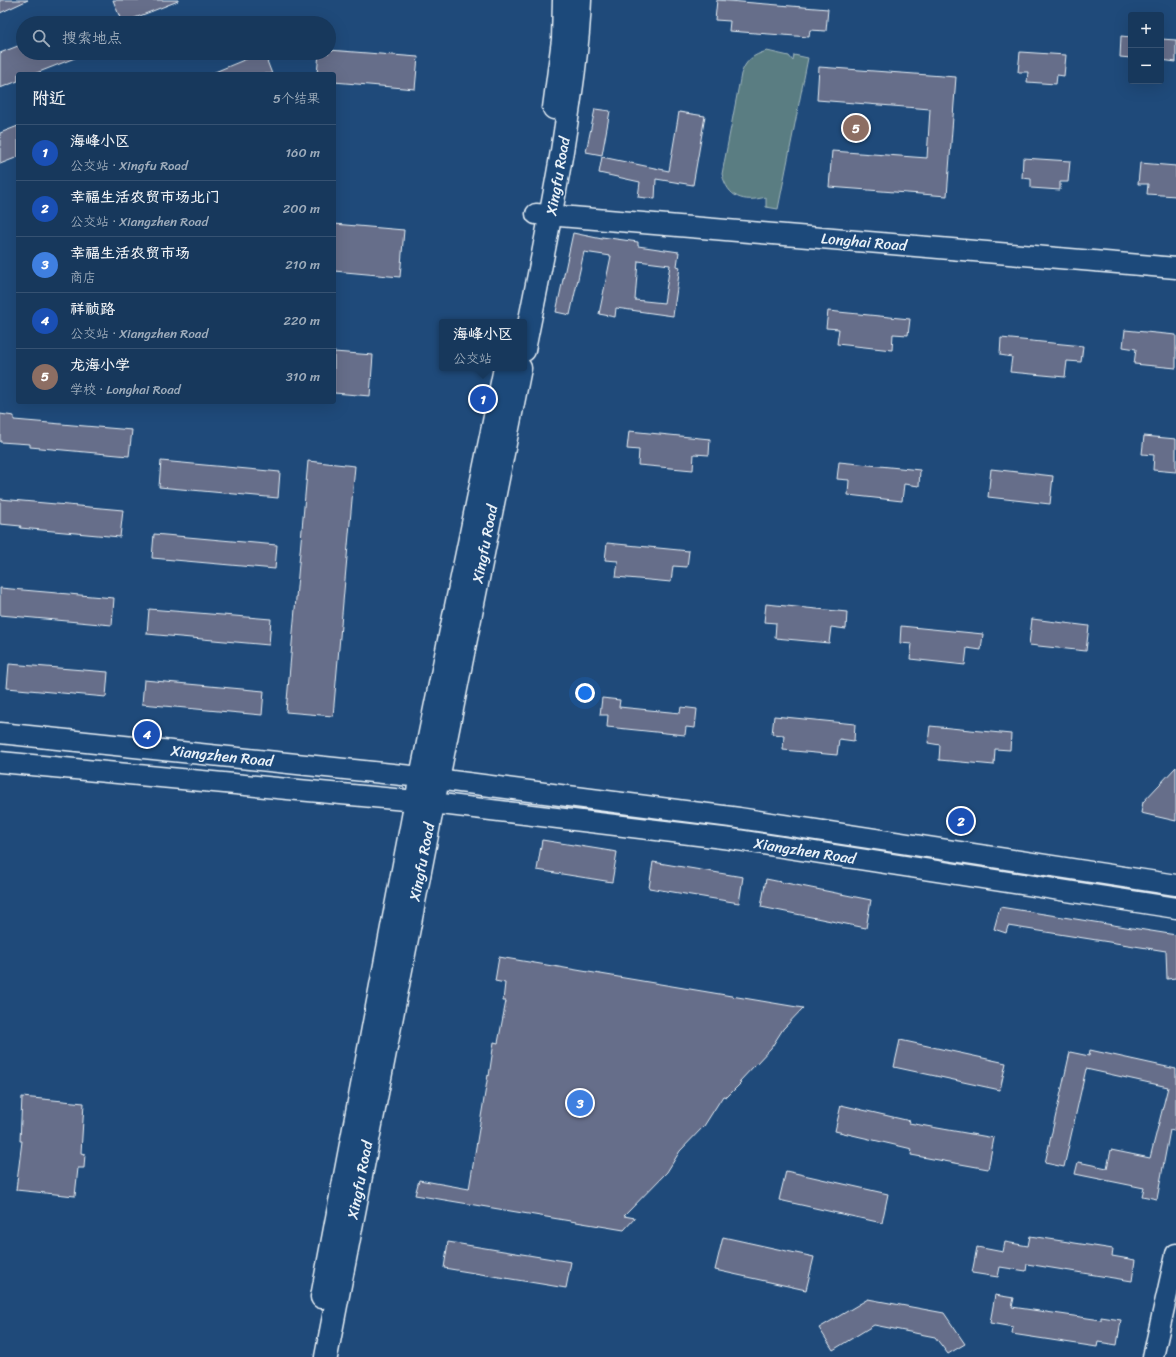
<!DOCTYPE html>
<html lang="zh">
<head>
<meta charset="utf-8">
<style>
  :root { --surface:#17385c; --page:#203f62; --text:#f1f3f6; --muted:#9eacbb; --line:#365272; --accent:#ff9aa2 }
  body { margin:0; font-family:Sriracha,"LXGW WenKai TC",sans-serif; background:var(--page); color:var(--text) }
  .controls { position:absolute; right:12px; top:12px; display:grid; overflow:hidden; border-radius:4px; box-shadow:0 4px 16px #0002 }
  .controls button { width:36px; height:36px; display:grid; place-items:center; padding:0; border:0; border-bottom:1px solid var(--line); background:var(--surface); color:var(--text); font:20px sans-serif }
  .you { position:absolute; left:585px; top:693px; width:14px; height:14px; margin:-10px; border:3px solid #fff; border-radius:50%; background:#1a73e8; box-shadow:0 0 0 6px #1a73e833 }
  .badge { display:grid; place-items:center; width:26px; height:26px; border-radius:50%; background:var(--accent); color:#fff; font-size:13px; font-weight:700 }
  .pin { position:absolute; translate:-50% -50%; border:2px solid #fff; box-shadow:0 1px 4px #0006 }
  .popup { position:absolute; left:439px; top:319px; width:88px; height:52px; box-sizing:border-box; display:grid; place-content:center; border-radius:4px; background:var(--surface); filter:drop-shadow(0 1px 3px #0005); font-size:13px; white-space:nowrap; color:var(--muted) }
  .popup b { font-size:15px; color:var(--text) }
  .popup::after { content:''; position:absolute; left:50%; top:100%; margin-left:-8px; border:8px solid transparent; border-top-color:var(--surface) }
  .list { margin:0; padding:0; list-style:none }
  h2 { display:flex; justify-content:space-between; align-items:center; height:52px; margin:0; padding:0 16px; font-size:17px }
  h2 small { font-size:13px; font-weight:400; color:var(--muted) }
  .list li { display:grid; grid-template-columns:26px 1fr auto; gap:12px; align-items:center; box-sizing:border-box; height:56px; padding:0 16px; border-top:1px solid var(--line) }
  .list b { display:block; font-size:15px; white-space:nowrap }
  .list p { margin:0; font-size:13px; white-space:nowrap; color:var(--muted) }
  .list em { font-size:13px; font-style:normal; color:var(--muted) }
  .icon { flex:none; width:22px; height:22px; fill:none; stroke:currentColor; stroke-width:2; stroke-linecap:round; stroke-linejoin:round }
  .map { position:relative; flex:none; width:1176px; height:1357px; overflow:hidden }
  .search { position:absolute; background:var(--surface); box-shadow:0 4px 16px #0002; left:16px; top:16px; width:320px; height:44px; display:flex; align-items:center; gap:10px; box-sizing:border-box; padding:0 14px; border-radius:22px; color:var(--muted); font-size:15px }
  .panel { position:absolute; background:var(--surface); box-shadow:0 4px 16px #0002; left:16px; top:72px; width:320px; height:332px; border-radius:4px }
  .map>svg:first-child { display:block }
  .green { fill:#5a7d82; stroke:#a1b7bd }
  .building { fill:#666e8a; stroke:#e8f1f8; fill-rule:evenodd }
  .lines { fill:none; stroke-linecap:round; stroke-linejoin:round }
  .tertiary-casing { stroke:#e8f1f8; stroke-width:23 }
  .secondary-casing { stroke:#e8f1f8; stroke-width:25 }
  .tertiary { stroke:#1f4a7a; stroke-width:20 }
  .secondary { stroke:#1f4a7a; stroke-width:22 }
  .labels { text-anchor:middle; stroke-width:3; stroke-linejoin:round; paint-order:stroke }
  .street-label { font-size:15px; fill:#e8f1f8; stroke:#1f4a7a }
</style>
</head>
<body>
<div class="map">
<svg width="1176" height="1357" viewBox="0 0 1176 1357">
  <rect width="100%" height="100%" fill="#1f4a7a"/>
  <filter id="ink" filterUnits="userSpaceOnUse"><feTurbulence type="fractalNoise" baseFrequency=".025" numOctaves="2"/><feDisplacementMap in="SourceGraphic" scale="8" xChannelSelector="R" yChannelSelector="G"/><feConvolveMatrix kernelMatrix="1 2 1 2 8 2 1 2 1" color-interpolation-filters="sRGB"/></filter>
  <g filter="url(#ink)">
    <!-- green -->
    <path class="green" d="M767,51L789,56L793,61L794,55L808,58L778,209L766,207V197C743,203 728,198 722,174L741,74C746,60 753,55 767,51Z"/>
    <!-- building -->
    <path class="building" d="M0,0H28L0,13Z
      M113,0H178V1L122,23Z
      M717,0L828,9L826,31L810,30L809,37L729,31L730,21L715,20Z
      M1121,36L1131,37V58L1120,57Z
      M1161,39L1176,40V62L1161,60Z
      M23,44V53L85,54L34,74H18V81L0,88V53Z
      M329,50L418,57L415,89L334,82V74H317L319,53H329Z
      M1020,52L1066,55L1064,76L1057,75L1056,84L1027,82L1028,72H1018Z
      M261,53H264L272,74H210Z
      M819,67L956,77L947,196L829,187L832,151L927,158L930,109L817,100Z
      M595,109L610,111L602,155L586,152Z
      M679,112L705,116L693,185L656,179L655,199L638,197L640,182L599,173L602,157L669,171Z
      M18,126V157L0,164V133Z
      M1023,158L1070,161L1068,182H1060V190L1031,188V179L1022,178Z
      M1140,163L1176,166V196L1147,194L1148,184H1138Z
      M334,224L404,230L400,277L334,271Z
      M573,233L602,239V237L638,242V246L679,252L677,266L680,267L673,316L616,308L615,317L599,314L611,256L584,252L570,315L556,312ZM638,261L670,265L664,303L635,300Z
      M828,311L910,319L908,335L893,334L892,350L837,344L839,329L826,328Z
      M1125,330L1176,335V368L1134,364L1136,349L1123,347Z
      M1001,338L1083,346L1081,362L1067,361L1065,377L1010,372L1012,357L1000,355Z
      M334,352L373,355L370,396L334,393Z
      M0,414L14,416V420L132,430L129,456L30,447V444L0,442Z
      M629,431L710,439L709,455L694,454L693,470L638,465L639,450L627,449Z
      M1144,436L1176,439V472L1153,470L1154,455L1142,454Z
      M161,461L280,472L278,498L159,487Z
      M308,461L355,466L333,716L286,712Z
      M839,462L920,470L919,486L904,484L902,501L848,495L849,480L837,479Z
      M991,469L1053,476L1050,504L988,497Z
      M0,499L123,510L120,537L20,528L21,526L0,524Z
      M154,534L277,545L275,569L152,558Z
      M607,543L689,551L687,567L673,566L671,582L616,577L618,561L605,560Z
      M0,588L114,598L112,625L0,615Z
      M766,604L847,612L846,629L831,627L829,643L775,638L776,623L764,622Z
      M149,609L271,619L269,645L147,634Z
      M1032,619L1089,626L1086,651L1029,645Z
      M901,626L983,634L981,650L967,648L965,665L910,659L912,644L900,643Z
      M9,664L108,672L106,697L7,688Z
      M144,680L264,691L262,715L142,704Z
      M602,698L620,700L619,707L680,713L681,707L697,709L695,728L686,727L685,735L607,727L608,715H600Z
      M774,716L855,724L854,741L839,739L837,755L783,750L784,735L772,734Z
      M930,726L1011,734L1010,750L995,749L994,765L939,760L940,745L928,743Z
      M1176,767V821L1141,813L1143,802Z
      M542,840L617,852L612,882L537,870Z
      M653,862L743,877L739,903L649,888Z
      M766,879L871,900L866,928L761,907Z
      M1000,907L1176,935V978L1167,979L1166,951L1008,926L1006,933L994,929Z
      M499,957L803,1008L783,1029L771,1048L739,1082L741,1083L727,1097L723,1096L704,1126L680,1151L667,1172L624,1216L635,1218L624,1230L415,1195L419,1180L469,1189L488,1075L489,1076L494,1042L498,1043L506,1001H503L505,983L495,981Z
      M900,1040L1006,1063L1000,1090L894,1067Z
      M1090,1050L1176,1069V1123L1174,1131L1170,1130L1157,1199L1142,1196L1144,1188L1075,1174L1078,1162L1107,1168L1111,1150L1150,1158L1168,1087L1086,1069L1064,1167L1045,1163L1070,1052L1089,1056Z
      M22,1097L84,1103L81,1153L85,1154L84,1168H78L75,1196L16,1190L22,1141H20Z
      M841,1105L910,1121L909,1123L994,1138L988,1169L911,1155L912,1149L835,1131Z
      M786,1171L888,1194L882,1223L779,1200Z
      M1030,1236L1113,1249L1112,1256L1135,1260L1132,1281L1027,1264L1026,1271L1000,1267L998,1277L972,1273L977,1247L1003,1252L1005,1242L1028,1246Z
      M723,1237L814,1257L806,1290L715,1270Z
      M448,1242L571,1262L566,1288L444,1268Z
      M995,1295L1014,1298L1012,1307L1101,1320V1317L1121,1320L1117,1345L1098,1342L1097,1347L1012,1334L1013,1327L990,1323Z
      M868,1299L944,1313L965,1344L948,1354L935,1337L874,1325L833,1350L819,1328Z"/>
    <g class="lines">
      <defs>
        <path id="tertiary" d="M536,214L1176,268
          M0,733L421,777L739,818L1176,885
          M0,762L416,801L731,839L1176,908
          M1153,1357L1176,1254"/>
        <path id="secondary" d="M554,108L563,40L564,0
          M524,350C537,284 551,217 562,151C570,100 578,51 580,0
          M322,1297L416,801L505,368
          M326,1357L433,804L520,368"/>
      </defs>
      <!-- tertiary casing -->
      <use href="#tertiary" class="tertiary-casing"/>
      <!-- secondary casing -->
      <use href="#secondary" class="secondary-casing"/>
      <!-- tertiary -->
      <use href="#tertiary" class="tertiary"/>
      <!-- secondary -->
      <use href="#secondary" class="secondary"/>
    </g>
  </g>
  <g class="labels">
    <!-- street labels -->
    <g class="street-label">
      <text transform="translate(558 176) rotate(-80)" y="5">Xingfu Road</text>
      <text transform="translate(864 242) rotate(5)" y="5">Longhai Road</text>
      <text transform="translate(485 544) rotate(-79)" y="5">Xingfu Road</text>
      <text transform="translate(222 756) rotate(6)" y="5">Xiangzhen Road</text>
      <text transform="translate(805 851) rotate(9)" y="5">Xiangzhen Road</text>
      <text transform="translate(422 862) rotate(-79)" y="5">Xingfu Road</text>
      <text transform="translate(360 1180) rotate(-79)" y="5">Xingfu Road</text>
    </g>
  </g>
</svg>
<div class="controls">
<button>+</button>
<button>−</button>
</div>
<div class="you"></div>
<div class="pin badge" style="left:483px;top:399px;background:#1a4fb4">1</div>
<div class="popup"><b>海峰小区</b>公交站</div>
<div class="pin badge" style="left:961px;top:821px;background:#1a4fb4">2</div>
<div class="pin badge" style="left:580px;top:1103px;background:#3f7fe0">3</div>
<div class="pin badge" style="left:147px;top:734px;background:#1a4fb4">4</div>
<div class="pin badge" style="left:856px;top:128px;background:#8d6e63">5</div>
<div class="search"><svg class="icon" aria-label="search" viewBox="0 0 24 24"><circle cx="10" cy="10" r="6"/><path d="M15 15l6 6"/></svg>搜索地点</div>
<section class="panel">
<h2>附近<small>5个结果</small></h2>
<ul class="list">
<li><span class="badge" style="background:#1a4fb4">1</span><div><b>海峰小区</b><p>公交站 · Xingfu Road</p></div><em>160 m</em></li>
<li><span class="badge" style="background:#1a4fb4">2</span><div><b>幸福生活农贸市场北门</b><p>公交站 · Xiangzhen Road</p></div><em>200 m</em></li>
<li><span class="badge" style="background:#3f7fe0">3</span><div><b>幸福生活农贸市场</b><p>商店</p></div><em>210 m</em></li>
<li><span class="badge" style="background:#1a4fb4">4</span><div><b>祥祯路</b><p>公交站 · Xiangzhen Road</p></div><em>220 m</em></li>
<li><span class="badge" style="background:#8d6e63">5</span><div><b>龙海小学</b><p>学校 · Longhai Road</p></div><em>310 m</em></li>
</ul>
</section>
</div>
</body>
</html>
